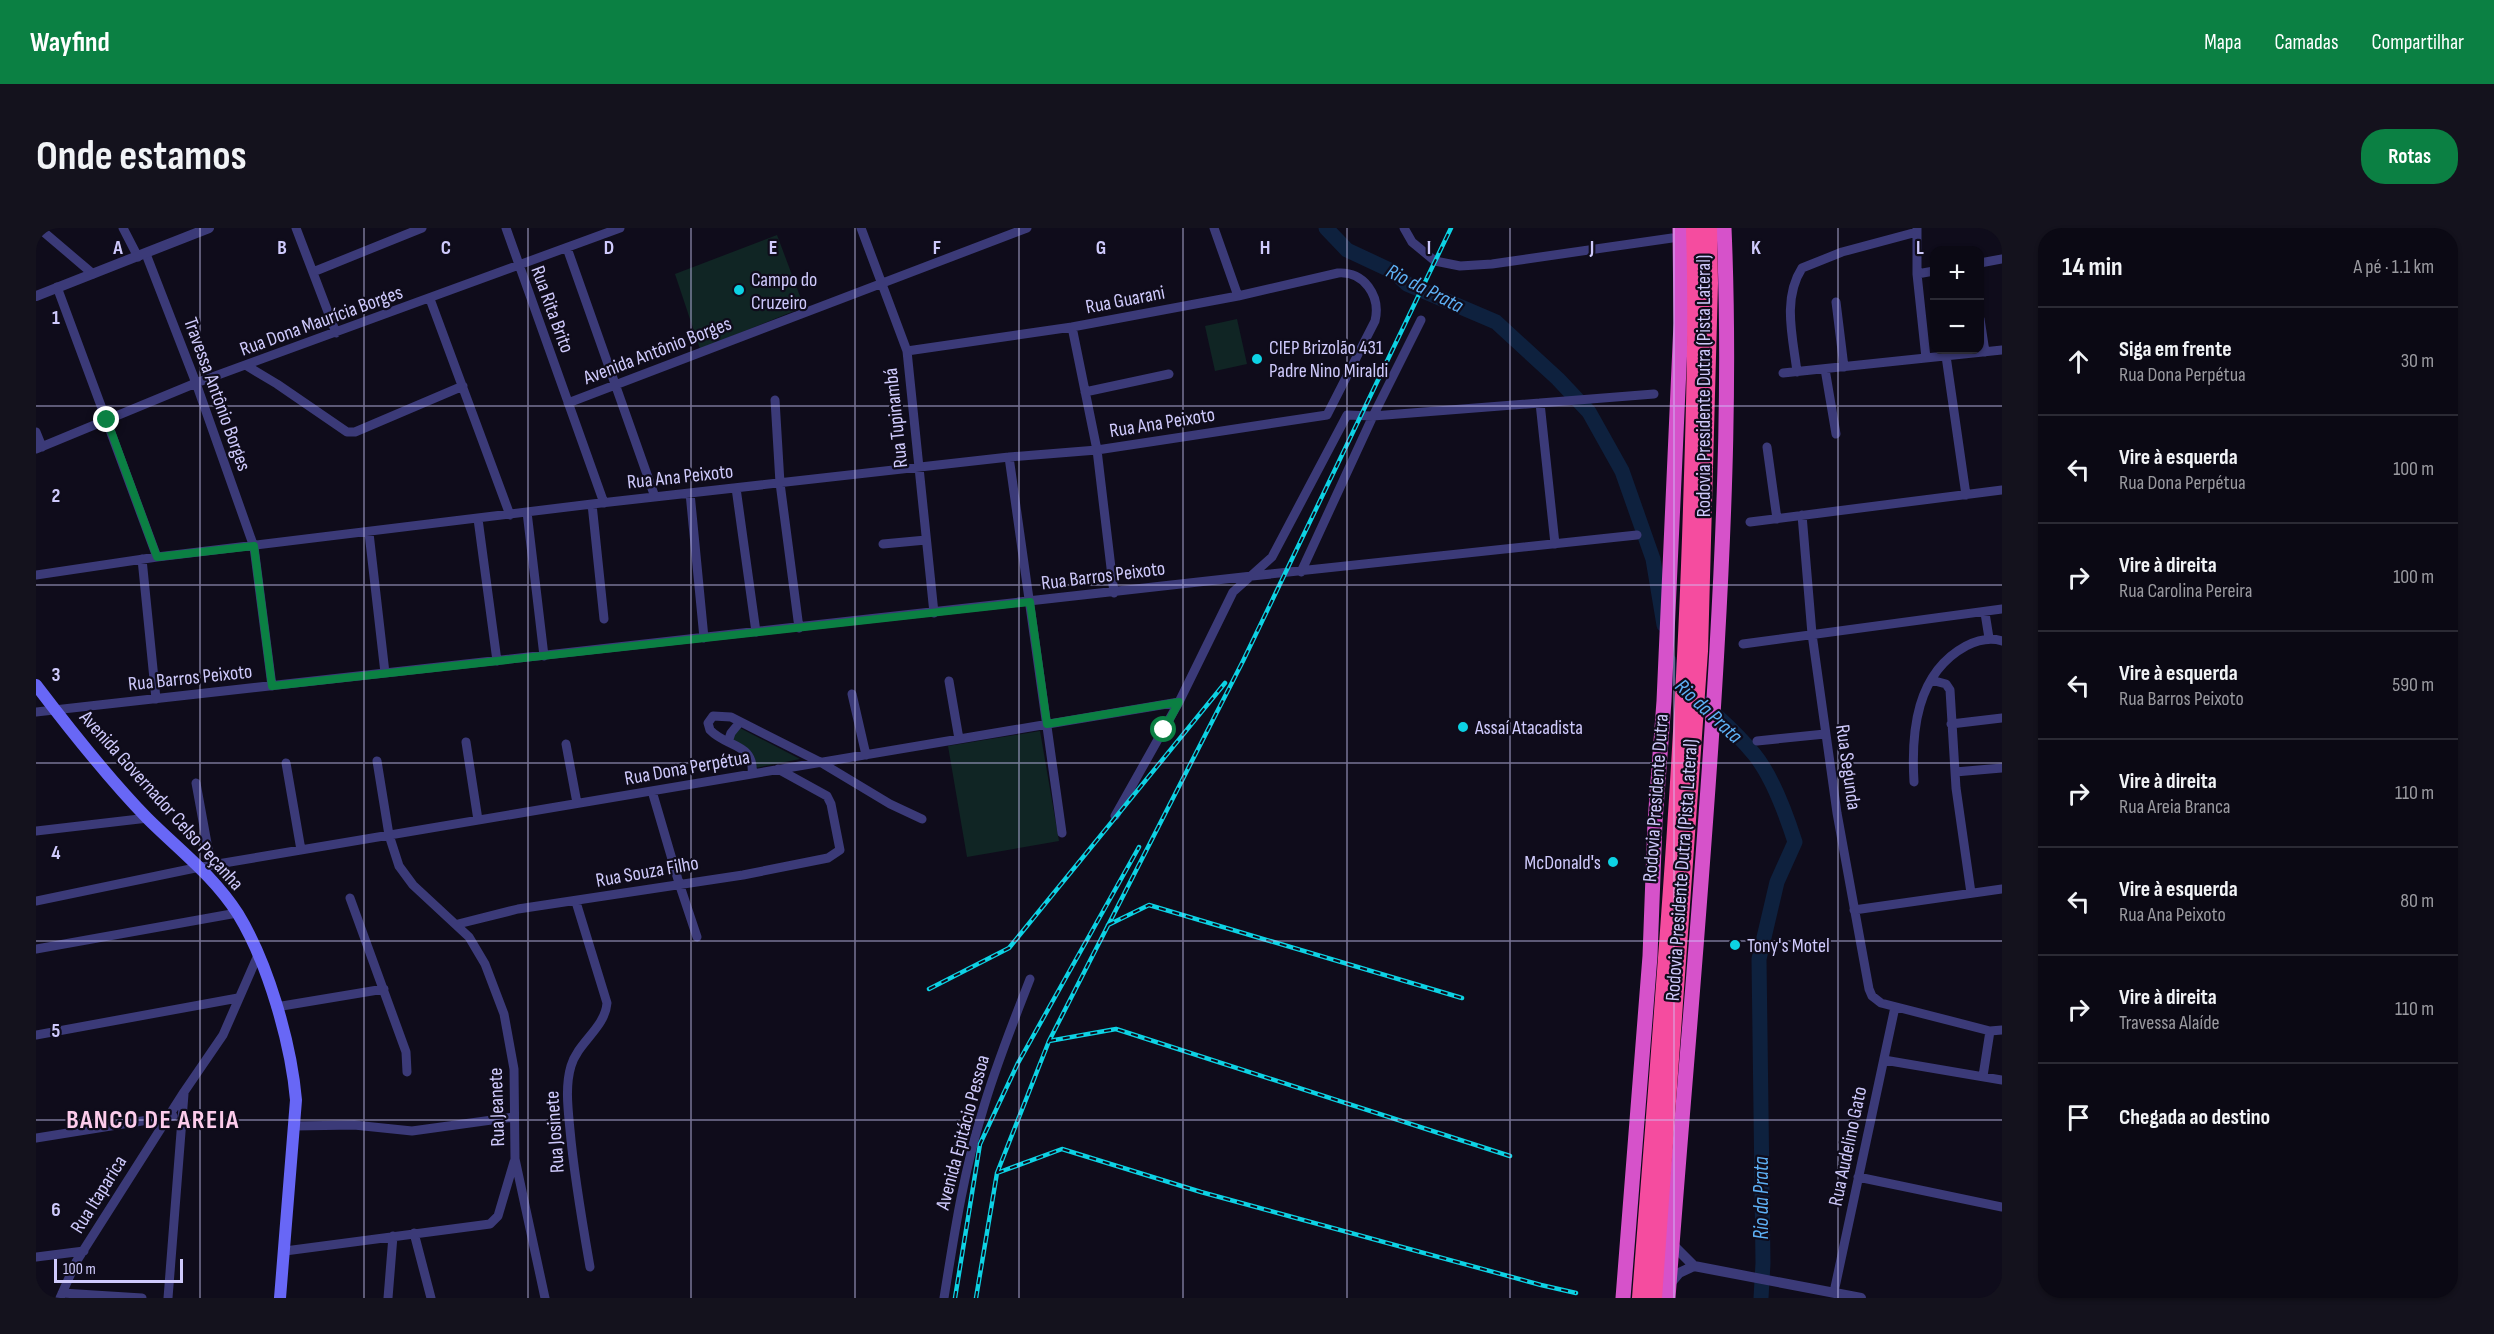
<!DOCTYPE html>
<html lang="pt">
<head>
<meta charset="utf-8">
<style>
  :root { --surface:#0b0914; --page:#14121d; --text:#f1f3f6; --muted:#9a9aa0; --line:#2b2a34; --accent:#0b8043 }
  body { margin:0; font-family:"Sofia Sans Condensed",sans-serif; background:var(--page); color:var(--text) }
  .controls { position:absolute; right:18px; top:18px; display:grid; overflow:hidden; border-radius:12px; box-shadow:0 2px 4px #0004 }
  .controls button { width:54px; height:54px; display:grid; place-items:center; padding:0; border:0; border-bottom:2px solid var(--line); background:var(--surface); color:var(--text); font:30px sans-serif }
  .scale { position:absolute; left:18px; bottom:15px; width:129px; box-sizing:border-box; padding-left:6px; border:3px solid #cfcafc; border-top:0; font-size:16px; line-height:21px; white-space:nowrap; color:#cfcafc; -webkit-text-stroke:4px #0f0c1b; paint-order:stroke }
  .stop { position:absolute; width:18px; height:18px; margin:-14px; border:4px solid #0b8043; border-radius:50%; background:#fff }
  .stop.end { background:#0b8043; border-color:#fff; box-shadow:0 2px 6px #0008 }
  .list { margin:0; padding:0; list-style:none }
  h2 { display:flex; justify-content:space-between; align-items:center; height:78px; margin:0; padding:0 24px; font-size:26px }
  h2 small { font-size:20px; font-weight:400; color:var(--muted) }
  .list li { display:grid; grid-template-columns:39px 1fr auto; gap:18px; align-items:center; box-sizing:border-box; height:108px; padding:0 24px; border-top:2px solid var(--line) }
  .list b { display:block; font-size:22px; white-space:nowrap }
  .list p { margin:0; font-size:20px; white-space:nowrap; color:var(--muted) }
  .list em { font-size:20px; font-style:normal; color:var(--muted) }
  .icon { flex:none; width:33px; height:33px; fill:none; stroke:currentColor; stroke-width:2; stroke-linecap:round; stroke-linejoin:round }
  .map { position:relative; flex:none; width:1966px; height:1070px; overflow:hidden; border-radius:24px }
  header { display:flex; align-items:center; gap:36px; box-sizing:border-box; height:84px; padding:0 30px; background:var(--accent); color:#fff }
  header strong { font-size:28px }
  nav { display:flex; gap:33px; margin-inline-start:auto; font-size:21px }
  .intro { display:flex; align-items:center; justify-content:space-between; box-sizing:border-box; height:144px; padding:0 36px }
  h1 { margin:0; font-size:42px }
  .button { padding:15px 27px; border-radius:24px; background:var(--accent); color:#fff; font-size:21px; font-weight:700 }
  main { display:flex; gap:36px; padding:0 36px }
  aside { flex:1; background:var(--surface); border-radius:24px; box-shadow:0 2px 4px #0004 }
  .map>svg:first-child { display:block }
  .green { fill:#102524 }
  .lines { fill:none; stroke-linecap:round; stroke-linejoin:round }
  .river { stroke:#0e213e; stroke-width:15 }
  .minor { stroke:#3b3a78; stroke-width:9 }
  .tertiary { stroke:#3b3a78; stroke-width:10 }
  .secondary { stroke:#6867f6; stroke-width:12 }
  .trunk { stroke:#d652ca; stroke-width:15 }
  .motorway { stroke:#f54c9f; stroke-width:16 }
  .rail-casing { stroke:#0dd2e4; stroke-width:4.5 }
  .rail { stroke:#0f0c1b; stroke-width:2; stroke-dasharray:7; stroke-linecap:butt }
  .route { stroke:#0b8043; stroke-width:8 }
  .grid { fill:none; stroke:#cfcafc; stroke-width:1.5; stroke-opacity:0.55 }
  .poi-dot { fill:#0dd2e4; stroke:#0f0c1b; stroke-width:2 }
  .labels { text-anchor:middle; stroke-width:4.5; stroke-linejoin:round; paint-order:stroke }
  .poi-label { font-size:20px; fill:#cfcafc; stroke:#0f0c1b; text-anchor:start }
  .street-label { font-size:20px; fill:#cfcafc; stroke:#0f0c1b }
  .water-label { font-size:21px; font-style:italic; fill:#5eb1f6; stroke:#0f0c1b }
  .district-label { font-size:26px; font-weight:bold; letter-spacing:1.5px; fill:#fccceb; stroke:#0f0c1b }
  .grid-label { font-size:20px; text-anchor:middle; font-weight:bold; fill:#cfcafc; stroke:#0f0c1b; stroke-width:4.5; stroke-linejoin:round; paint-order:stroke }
</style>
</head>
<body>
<header>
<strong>Wayfind</strong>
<nav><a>Mapa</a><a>Camadas</a><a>Compartilhar</a></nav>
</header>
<div class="intro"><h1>Onde estamos</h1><a class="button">Rotas</a></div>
<main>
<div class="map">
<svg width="1966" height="1070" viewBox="0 0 1966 1070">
  <rect width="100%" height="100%" fill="#0f0c1b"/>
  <!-- green -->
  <path class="green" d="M741,7L768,79L664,121L639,46Z
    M1201,91L1211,136L1179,143L1169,98Z
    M704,500L764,531L719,540L696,513L695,508Z
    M1004,503L1023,613L931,629L912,518Z"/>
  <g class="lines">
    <!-- river -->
    <path class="river" d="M1290,0L1311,22L1358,44L1371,56L1460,94L1522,151L1553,184L1586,243L1617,331L1628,397
      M1633,433L1636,450C1665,474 1694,497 1718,526C1737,549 1750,586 1759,614L1741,654L1723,731L1727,1035L1725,1070"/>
    <!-- minor -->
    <path class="minor" d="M3,0L57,46
      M87,0L102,29
      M260,0L300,105
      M470,0L568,275
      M825,0L871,123L898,385
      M1178,0L1202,68
      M1368,0L1376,14L1399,33L1424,38L1456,36L1636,10
      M1881,0V46
      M531,20L619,269
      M110,26L160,155L218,319L236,458
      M1944,35L1966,31
      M277,44L386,0
      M21,59L121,329
      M394,71L474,287
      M1800,74L1808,139
      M1944,91L1949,124
      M1036,99L1061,222L1078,365
      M1910,128L1930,267
      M1890,130L1881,46L1898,43
      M211,138L241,156L311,204H319L427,158
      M1789,141L1800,206
      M1761,144C1757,110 1746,71 1766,40L1806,24L1881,4
      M1747,145L1966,122
      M1049,164L1133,146
      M739,172L744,255L763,400
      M532,175L991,0
      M1504,175L1519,316
      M0,204L6,219
      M1731,219L1741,291
      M0,221L160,155L584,0
      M973,229L1026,605
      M700,260L720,404
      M654,265L668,410
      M556,276L568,391
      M491,284L508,428
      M1766,287L1776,406L1801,585L1833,761L1836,768L1845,775L1954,803L1966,802
      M442,291L461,433
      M1714,294L1966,262
      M333,305L349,445
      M847,316L890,312
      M106,331L120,471
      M1265,344L1337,188L1385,92
      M0,347L121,329L556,276L973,229L1061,222L1291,187L1339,93C1345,68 1328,43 1302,45L1202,68L1036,99L871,123
      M1949,385L1953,410
      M1707,416L1966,381
      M1895,452L1910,456L1914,462L1920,560L1935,665
      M913,453L923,511
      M816,466L830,527
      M0,484L1216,348L1601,307
      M1915,496L1966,490
      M1721,513L1789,506
      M430,514L442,592
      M692,514L695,505L704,494
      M530,516L541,575
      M341,533L353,607L363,638L377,657L433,709L449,736L468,786L478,841L479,931L509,1070
      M250,535L265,622
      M1919,544L1966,540
      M716,546C719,515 691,520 674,502L672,495L677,488L695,489L784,534L854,576L886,591
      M1878,554C1875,504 1880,445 1930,418C1942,412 1953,409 1966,413
      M160,555L175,637
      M616,563L643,655L661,709
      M1079,588L1143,474L1197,364L1236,329L1311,187L1337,188L1618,166
      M0,603L112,590
      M314,670L370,824L371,844
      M0,673L164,639L1143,474
      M540,674L571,775C569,800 542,814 535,838C529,858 532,881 534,902C538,948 546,993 554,1039
      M1818,682L1966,661
      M422,696L482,681L707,647L792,630L804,622L795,576L791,568L742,541
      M0,721L201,685
      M240,779L348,761
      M0,807L202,770
      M1848,832L1966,852
      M1947,848L1954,803
      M259,898L318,897L376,903L478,889
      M0,910L137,888
      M1822,949L1966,979
      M378,1005L395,1070
      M249,1023L454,996L462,988L478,934
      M0,1029L48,1023
      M1798,1064L1859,779
      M26,1065L106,1070
      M24,1070L40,1034L148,864L187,807L222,727
      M132,1070L148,866
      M352,1070L357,1008
      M908,1070C918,1008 927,946 946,885C959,839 977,795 994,751"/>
    <!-- tertiary -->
    <path class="tertiary" d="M0,68L173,0
      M1637,1017L1658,1038L1825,1070
      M1633,1057L1643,1045L1658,1038"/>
    <!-- secondary -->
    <path class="secondary" d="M0,457C35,503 71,549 111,590C142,621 178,648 202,686C232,735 255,815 260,872L244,1070"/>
    <!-- trunk -->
    <path class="trunk" d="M1587,1070L1614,728L1619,594L1628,473L1645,95L1644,0
      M1632,1070C1648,853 1669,637 1681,420C1689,280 1694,140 1688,0"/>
    <!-- motorway -->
    <path class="motorway" d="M1604,1070C1624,807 1647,544 1655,280C1658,187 1661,93 1658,0
      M1618,1070L1664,423L1674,55L1673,0"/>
    <defs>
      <path id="rail" d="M1072,697L1113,677L1426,770
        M893,761L973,720L1189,455
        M1013,813L1080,801L1474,928
        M961,945L1026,921L1165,964L1505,1057L1540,1065
        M919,1070L944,916L982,835L1103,619
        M940,1070L961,945L1013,813L1207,433L1415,0"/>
    </defs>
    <!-- rail casing -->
    <use href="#rail" class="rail-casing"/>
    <!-- rail -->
    <use href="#rail" class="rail"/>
  </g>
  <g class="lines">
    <!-- route -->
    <path class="route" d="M71,192L121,329L218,318L236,458L994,374L1011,496L1143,474L1128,502"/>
  </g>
  <!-- grid -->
  <path class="grid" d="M164,0V1070M328,0V1070M492,0V1070M655,0V1070M819,0V1070M983,0V1070M1147,0V1070M1311,0V1070M1474,0V1070M1638,0V1070M1802,0V1070M0,178H1966M0,357H1966M0,535H1966M0,713H1966M0,892H1966"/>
  <!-- markers -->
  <g class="poi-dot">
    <circle cx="703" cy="62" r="6"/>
    <circle cx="1221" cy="131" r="6"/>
    <circle cx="1427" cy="499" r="6"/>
    <circle cx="1577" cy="634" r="6"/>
    <circle cx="1699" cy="717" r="6"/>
  </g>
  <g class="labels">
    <!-- poi labels -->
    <g class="poi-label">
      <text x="715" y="58">Campo do<tspan x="715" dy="23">Cruzeiro</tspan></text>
      <text x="1233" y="126">CIEP Brizolão 431<tspan x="1233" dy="23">Padre Nino Miraldi</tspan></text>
      <text x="1439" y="506">Assaí Atacadista</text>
      <text x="1565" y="641" text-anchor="end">McDonald's</text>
      <text x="1711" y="724">Tony's Motel</text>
    </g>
    <!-- street labels -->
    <g class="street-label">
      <text transform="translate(1089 71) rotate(-11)" y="7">Rua Guarani</text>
      <text transform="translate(517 81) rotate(70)" y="7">Rua Rita Brito</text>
      <text transform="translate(285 92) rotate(-20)" y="7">Rua Dona Maurícia Borges</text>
      <text transform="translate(621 122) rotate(-21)" y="7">Avenida Antônio Borges</text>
      <text transform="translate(1667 158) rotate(-90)" y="7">Rodovia Presidente Dutra (Pista Lateral)</text>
      <text transform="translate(182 166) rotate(70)" y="7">Travessa Antônio Borges</text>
      <text transform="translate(859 190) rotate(-96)" y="7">Rua Tupinambá</text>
      <text transform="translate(1126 194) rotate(-9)" y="7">Rua Ana Peixoto</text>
      <text transform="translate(644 248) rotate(-6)" y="7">Rua Ana Peixoto</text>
      <text transform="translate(1067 347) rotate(-7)" y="7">Rua Barros Peixoto</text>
      <text transform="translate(154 449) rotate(-6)" y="7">Rua Barros Peixoto</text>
      <text transform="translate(651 539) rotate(-10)" y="7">Rua Dona Perpétua</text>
      <text transform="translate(1813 539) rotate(82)" y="7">Rua Segunda</text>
      <text transform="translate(1619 570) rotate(-86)" y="7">Rodovia Presidente Dutra</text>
      <text transform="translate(126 572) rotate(48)" y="7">Avenida Governador Celso Peçanha</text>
      <text transform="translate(1645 642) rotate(-86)" y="7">Rodovia Presidente Dutra (Pista Lateral)</text>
      <text transform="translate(611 643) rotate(-10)" y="7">Rua Souza Filho</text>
      <text transform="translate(460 879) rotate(-92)" y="7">Rua Jeanete</text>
      <text transform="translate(518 904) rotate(-94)" y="7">Rua Josinete</text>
      <text transform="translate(926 904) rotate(-75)" y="7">Avenida Epitácio Pessoa</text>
      <text transform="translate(1811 918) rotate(-78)" y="7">Rua Audelino Gato</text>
      <text transform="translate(62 966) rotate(-58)" y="7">Rua Itaparica</text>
    </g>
    <!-- water labels -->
    <g class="water-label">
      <text transform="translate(1389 60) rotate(27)" y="7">Rio da Prata</text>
      <text transform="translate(1673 483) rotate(43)" y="7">Rio da Prata</text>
      <text transform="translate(1725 970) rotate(-90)" y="7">Rio da Prata</text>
    </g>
    <!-- district labels -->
    <g class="district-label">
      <text x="117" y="900">BANCO DE AREIA</text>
    </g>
  </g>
  <g class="grid-label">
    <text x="82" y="26">A</text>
    <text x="246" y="26">B</text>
    <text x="410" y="26">C</text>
    <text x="573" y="26">D</text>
    <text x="737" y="26">E</text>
    <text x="901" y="26">F</text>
    <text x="1065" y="26">G</text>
    <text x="1229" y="26">H</text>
    <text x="1393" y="26">I</text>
    <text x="1556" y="26">J</text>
    <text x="1720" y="26">K</text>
    <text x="1884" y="26">L</text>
    <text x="20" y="96">1</text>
    <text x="20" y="274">2</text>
    <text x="20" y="453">3</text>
    <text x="20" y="631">4</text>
    <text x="20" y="809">5</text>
    <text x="20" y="988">6</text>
  </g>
</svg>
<div class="controls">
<button>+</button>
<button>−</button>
</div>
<div class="scale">100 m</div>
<div class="stop" style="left:1128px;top:502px"></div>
<div class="stop end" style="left:71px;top:192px"></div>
</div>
<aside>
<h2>14 min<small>A pé · 1.1 km</small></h2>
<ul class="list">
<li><svg class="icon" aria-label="ahead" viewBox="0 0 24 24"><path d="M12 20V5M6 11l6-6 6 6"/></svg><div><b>Siga em frente</b><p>Rua Dona Perpétua</p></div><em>30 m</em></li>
<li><svg class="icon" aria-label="left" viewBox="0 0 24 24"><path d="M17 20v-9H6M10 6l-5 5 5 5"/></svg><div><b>Vire à esquerda</b><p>Rua Dona Perpétua</p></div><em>100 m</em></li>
<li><svg class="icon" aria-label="right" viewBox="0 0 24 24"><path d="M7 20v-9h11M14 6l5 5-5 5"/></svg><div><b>Vire à direita</b><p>Rua Carolina Pereira</p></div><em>100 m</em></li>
<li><svg class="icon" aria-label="left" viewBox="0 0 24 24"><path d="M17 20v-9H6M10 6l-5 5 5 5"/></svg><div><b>Vire à esquerda</b><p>Rua Barros Peixoto</p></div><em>590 m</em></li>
<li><svg class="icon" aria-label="right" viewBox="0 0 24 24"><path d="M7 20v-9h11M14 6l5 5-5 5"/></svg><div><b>Vire à direita</b><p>Rua Areia Branca</p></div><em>110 m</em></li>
<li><svg class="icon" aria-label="left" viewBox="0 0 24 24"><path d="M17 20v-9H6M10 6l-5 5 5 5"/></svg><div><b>Vire à esquerda</b><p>Rua Ana Peixoto</p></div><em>80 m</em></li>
<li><svg class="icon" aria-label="right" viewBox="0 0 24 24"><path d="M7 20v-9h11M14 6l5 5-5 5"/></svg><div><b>Vire à direita</b><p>Travessa Alaíde</p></div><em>110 m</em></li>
<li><svg class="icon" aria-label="arrive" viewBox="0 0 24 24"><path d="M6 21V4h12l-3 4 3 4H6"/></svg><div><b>Chegada ao destino</b></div></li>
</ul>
</aside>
</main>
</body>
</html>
